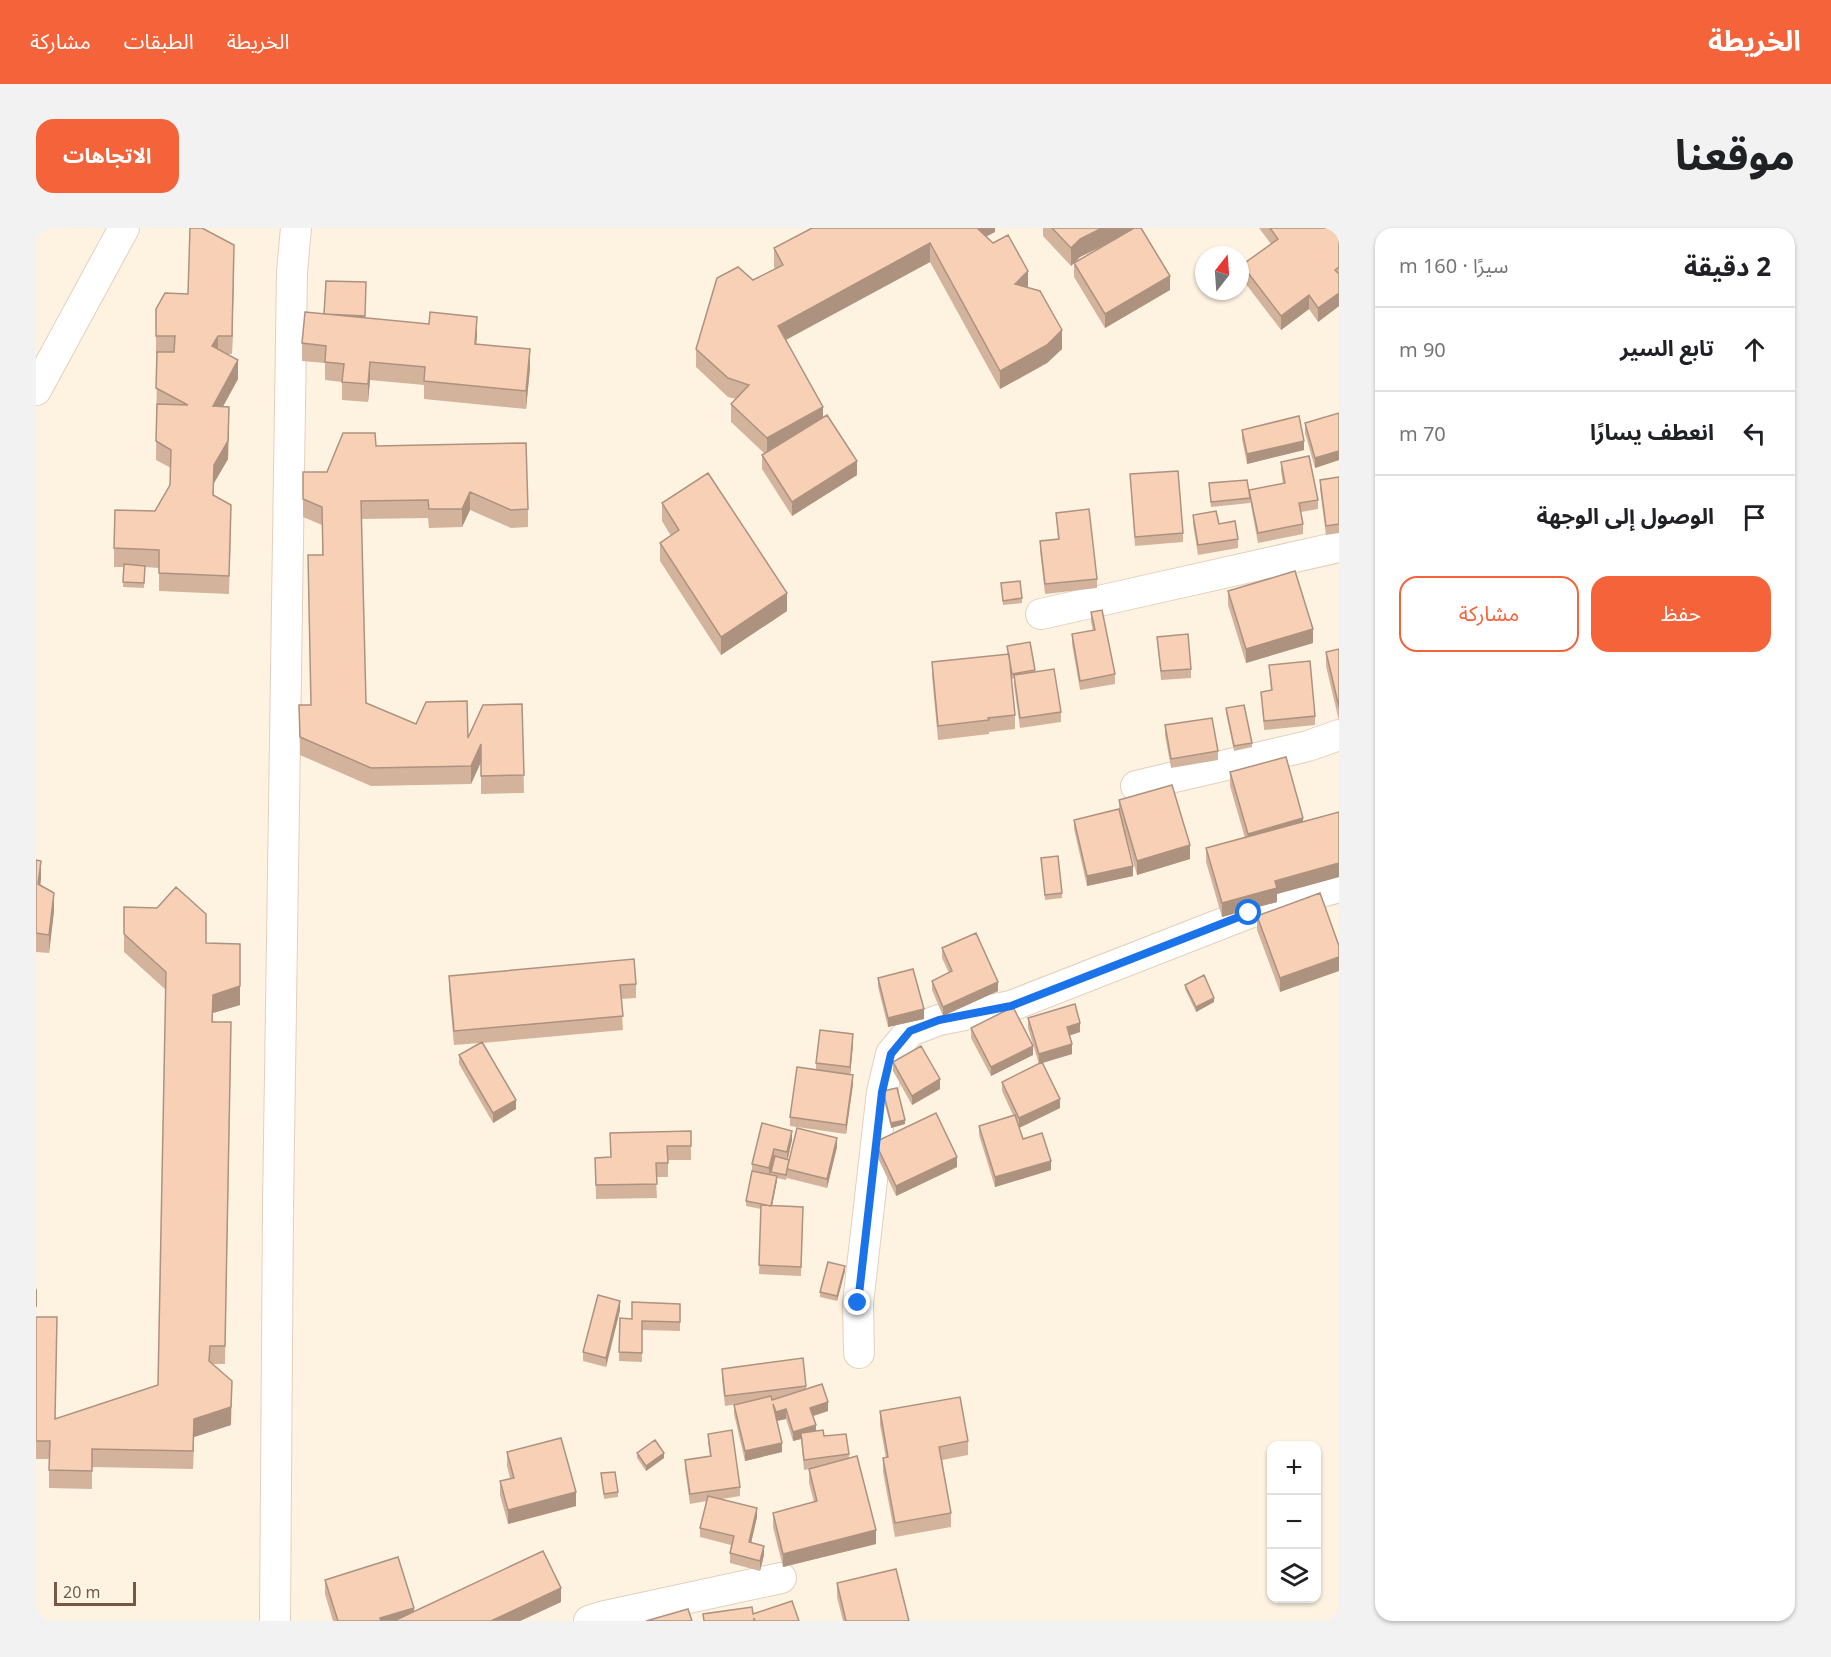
<!DOCTYPE html>
<html lang="ar">
<head>
<meta charset="utf-8">
<style>
  :root { --surface:#fff; --page:#f2f2f2; --text:#202124; --muted:#757577; --line:#e0e0e0; --accent:#f5633a }
  body { margin:0; font-family:"Noto Sans","Noto Sans Arabic",sans-serif; background:var(--page); color:var(--text); direction:rtl }
  .controls { position:absolute; right:18px; bottom:18px; display:grid; overflow:hidden; border-radius:12px; box-shadow:0 2px 4px #0004 }
  .controls button { width:54px; height:54px; display:grid; place-items:center; padding:0; border:0; border-bottom:2px solid var(--line); background:var(--surface); color:var(--text); font:30px sans-serif }
  .compass { position:absolute; left:1159px; top:18px; width:54px; height:54px; border-radius:50%; background:var(--surface); box-shadow:0 2px 4px #0004; rotate:17deg }
  .scale { position:absolute; left:18px; bottom:15px; width:82px; box-sizing:border-box; padding-left:6px; border:3px solid #785745; border-top:0; font-size:16px; line-height:21px; white-space:nowrap; color:#785745; -webkit-text-stroke:4px #fff7ea; paint-order:stroke }
  .stop { position:absolute; width:18px; height:18px; margin:-14px; border:4px solid #1a73e8; border-radius:50%; background:#fff }
  .stop.end { background:#1a73e8; border-color:#fff; box-shadow:0 2px 6px #0008 }
  .list { margin:0; padding:0; list-style:none }
  h2 { display:flex; justify-content:space-between; align-items:center; height:78px; margin:0; padding:0 24px; font-size:26px }
  h2 small { font-size:20px; font-weight:400; color:var(--muted) }
  .list li { display:grid; grid-template-columns:39px 1fr auto; gap:18px; align-items:center; box-sizing:border-box; height:84px; padding:0 24px; border-top:2px solid var(--line) }
  .list b { display:block; font-size:22px; white-space:nowrap }
  .list em { font-size:20px; font-style:normal; color:var(--muted) }
  .actions { display:flex; gap:12px; padding:18px 24px }
  .actions a { flex:1; padding:14px 0; border:2px solid var(--accent); border-radius:18px; text-align:center; font-size:21px; color:var(--accent) }
  .actions .main { background:var(--accent); color:#fff }
  .icon { flex:none; width:33px; height:33px; fill:none; stroke:currentColor; stroke-width:2; stroke-linecap:round; stroke-linejoin:round }
  .map { position:relative; flex:none; width:1303px; height:1393px; overflow:hidden; direction:ltr; border-radius:18px }
  header { display:flex; align-items:center; gap:36px; box-sizing:border-box; height:84px; padding:0 30px; background:var(--accent); color:#fff }
  header strong { font-size:28px }
  nav { display:flex; gap:33px; margin-inline-start:auto; font-size:21px }
  .intro { display:flex; align-items:center; justify-content:space-between; box-sizing:border-box; height:144px; padding:0 36px }
  h1 { margin:0; font-size:42px }
  .button { padding:15px 27px; border-radius:18px; background:var(--accent); color:#fff; font-size:21px; font-weight:700 }
  main { display:flex; gap:36px; padding:0 36px }
  aside { flex:1; background:var(--surface); border-radius:18px; box-shadow:0 2px 4px #0004 }
  .map>svg:first-child { display:block }
  .lines { fill:none; stroke-linecap:round; stroke-linejoin:round }
  .minor-casing { stroke:#e4cfbc; stroke-width:32 }
  .minor { stroke:#fff; stroke-width:30 }
  .wall { fill:#d4b39d }
  .shaded-wall { fill:#ad927f }
  .building { fill:#f7d0b6; stroke:#ad927f; stroke-width:1.5 }
  .route { stroke:#1a73e8; stroke-width:8 }
</style>
</head>
<body>
<header>
<strong>الخريطة</strong>
<nav><a>الخريطة</a><a>الطبقات</a><a>مشاركة</a></nav>
</header>
<div class="intro"><h1>موقعنا</h1><a class="button">الاتجاهات</a></div>
<main>
<aside>
<h2>2 دقيقة<small>سيرًا · 160 m</small></h2>
<ul class="list">
<li><svg class="icon" aria-label="ahead" viewBox="0 0 24 24"><path d="M12 20V5M6 11l6-6 6 6"/></svg><div><b>تابع السير</b></div><em>90 m</em></li>
<li><svg class="icon" aria-label="left" viewBox="0 0 24 24"><path d="M17 20v-9H6M10 6l-5 5 5 5"/></svg><div><b>انعطف يسارًا</b></div><em>70 m</em></li>
<li><svg class="icon" aria-label="arrive" viewBox="0 0 24 24"><path d="M6 21V4h12l-3 4 3 4H6"/></svg><div><b>الوصول إلى الوجهة</b></div></li>
</ul>
<div class="actions"><a class="main">حفظ</a><a>مشاركة</a></div>
</aside>
<div class="map">
<svg width="1303" height="1393" viewBox="0 0 1303 1393">
  <rect width="100%" height="100%" fill="#fef3e1"/>
  <g class="lines">
    <defs>
      <path id="minor" d="M0,162L88,0
        M1005,386L1303,319
        M1100,558L1272,518L1303,507
        M823,1125L822,1075L846,864L855,826L874,803L903,792L975,778L1213,685L1303,659
        M239,1393L242,979L256,44L260,0
        M553,1393L565,1389L745,1350"/>
    </defs>
    <!-- minor casing -->
    <use href="#minor" class="minor-casing"/>
    <!-- minor -->
    <use href="#minor" class="minor"/>
  </g>
  <!-- wall -->
  <path class="wall" d="M959,0V4L950,8L992,59L1026,121L1011,135L964,161L894,34L750,112L787,189L821,247L756,288L726,241V227L729,226L695,194V176L700,171L692,169L660,139V121L717,52L739,41L738,39V20Z
    M1007,0H1105L1134,62L1069,100L1038,49V35L1073,15L1044,29L1035,38L1007,8Z
    M1223,0H1303V78L1282,94L1273,81L1245,102L1206,51V37L1235,16Z
    M198,36L196,126H191L202,151L187,179L193,197L192,231L178,255V268L195,295L193,366L123,363V340L109,339L108,360L87,359L88,339H78V320L119,283L134,257L135,240L120,232L121,126H120V81L152,66Z
    M330,54L329,90L441,107L440,116L494,140L490,181L388,171V157L334,152L332,174L306,172V154L289,152V135L266,133V115L288,86Z
    M1303,185V232L1279,240L1269,205V195Z
    M1206,202L1268,222L1211,236L1206,211Z
    M340,218L492,281V299L475,300L434,282L426,299L393,300L392,290L325,291L330,475L380,496L432,510L486,476L488,565L445,566V534L435,556L335,558L264,527L263,477H275L286,327V297L267,289V244H291Z
    M1245,234L1282,272V281L1265,284L1267,296V306L1222,315L1214,272V275L1175,279L1173,255L1213,269V262L1247,256L1245,243Z
    M1094,246L1147,305V314L1099,318Z
    M1303,249V305L1290,307L1284,261V252Z
    M626,275L751,383L685,427L624,333V315L635,308L626,293Z
    M1020,285L1061,351V360L1009,366L1004,323V313L1022,311Z
    M1157,287L1183,296L1202,311V320L1162,327L1157,296Z
    M965,355L986,370V375L967,377Z
    M1192,363L1277,415L1210,435L1192,377Z
    M1055,384L1079,446V456L1044,462L1036,416V406L1057,403L1055,393Z
    M1121,409L1155,441V450L1125,452Z
    M971,418L999,442V444L1025,484V494L984,500L978,457V450L976,451L974,438L979,487V501L953,504V506L902,512L896,448V434L972,426Z
    M1303,421V493L1290,438V424Z
    M1233,437L1279,488V497L1228,502L1225,464L1235,463Z
    M1190,480L1216,515V519L1198,523L1190,485Z
    M1129,497L1182,523V532L1135,540L1129,507Z
    M1194,544L1267,593L1303,584V649L1241,666V674L1186,689L1170,634V620L1209,610L1194,558Z
    M1083,572L1154,631L1101,647L1089,604L1097,648L1051,658L1038,601V592L1083,581Z
    M1005,630L1026,665V670L1009,672Z
    M0,632L5,651L4,657L18,683L13,725L0,724Z
    M88,679L170,715L204,777L177,785V794L195,812L189,1136H177L195,1197L158,1209L157,1241L56,1239V1261L13,1260V1231H0V1089L20,1191L122,1157L130,762L88,724Z
    M1221,688L1303,718L1244,764L1221,702Z
    M906,720L962,763L907,788L896,762V753L913,745L906,730Z
    M413,748L600,756V770L585,771L587,802L446,815L480,881L457,895L423,836V827L443,815L418,817L413,762Z
    M842,750L888,791L852,799L842,759Z
    M1149,757L1178,774L1160,784L1149,761Z
    M992,790L1044,804L1033,808L1036,826L1006,835L1024,880L983,900L987,911L1015,942L959,959L943,907V898L977,887L966,863V854L1003,836L992,800Z
    M935,800L997,827L955,848L935,810Z
    M817,816L814,846L817,856L810,906L754,898V889L780,841V835Z
    M857,834L904,861L876,877L857,843Z
    M847,863L869,896L855,900L847,868Z
    M726,895L756,912L752,931L801,919L791,960L751,950V948L750,952L741,950L736,978L767,988L765,1048L723,1046L725,981L710,978V973L716,945V936Z
    M655,903V932H632V949H620L621,970L560,971L559,930L574,929Z
    M839,914L921,939L860,968L839,924Z
    M809,1043L801,1073L784,1069V1064Z
    M644,1076V1103L606,1102V1134L583,1133L584,1090L596,1091Z
    M584,1082L570,1139L547,1133V1124Z
    M686,1141L770,1158V1161L792,1183L777,1188L780,1203L813,1226V1230L840,1316L747,1339L737,1299V1285L778,1274L773,1255V1241L768,1242L765,1211L757,1213L750,1191L741,1193L746,1224L709,1233L698,1186V1177L702,1176L689,1178L686,1151Z
    M844,1183L932,1213V1227L906,1232L915,1285V1299L859,1309L847,1244V1230H850L844,1197Z
    M672,1206L704,1259V1268L686,1271L721,1289L715,1315L728,1327L724,1343L694,1335V1325L695,1317L664,1309V1300L671,1273L654,1276L649,1241V1232L674,1228L672,1215Z
    M471,1224L540,1278L472,1296L464,1267V1253L474,1250L471,1238Z
    M601,1225L628,1230L610,1243L601,1230Z
    M565,1245L582,1264V1269L568,1271Z
    M289,1352L378,1383L525,1374L484,1393H297L289,1366Z
    M801,1355L873,1393H807L801,1369Z"/>
  <!-- shaded-wall -->
  <path class="shaded-wall" d="M938,0H959V4L938,15Z
    M1066,0H1098V2L1044,29L1035,38V20L1044,11Z
    M894,15V34L742,116V98Z
    M198,17V36L196,126V108Z
    M992,43V61L979,56Z
    M1134,48V62L1069,100V86Z
    M1303,65V78L1282,94V80Z
    M1273,67V81L1245,102V88Z
    M441,89V107L439,134V116Z
    M1026,102V121L1011,135L964,161V143Z
    M182,108V126L176,118Z
    M494,121V140L490,181V163Z
    M202,132V151L177,196V178Z
    M334,134V152L332,174V156Z
    M193,179L192,231L178,255L177,285L178,237Z
    M787,179V198L731,228V210Z
    M1268,213V222L1211,236V226Z
    M1303,223V232L1279,240V230Z
    M821,233V247L756,288V274Z
    M434,264V282L426,299V281Z
    M751,365V383L685,427V409Z
    M1277,401V415L1210,435V421Z
    M445,516V534L435,556V538Z
    M1267,590V604L1212,620V606Z
    M1154,617V631L1101,647V633Z
    M5,633V651L2,674V656Z
    M1303,635V649L1241,666V674L1186,689V675L1239,653Z
    M1097,638V648L1051,658V648Z
    M18,665V683L13,725V707Z
    M204,716V777L177,785V767Z
    M1303,729V743L1244,764V750Z
    M962,754V763L907,788V779Z
    M1178,770V774L1160,784V779Z
    M888,781V791L852,799V790Z
    M1044,795V804L1031,808V799Z
    M817,806V816L814,849V839Z
    M1036,816V826L1003,836V826Z
    M997,818V827L955,848V839Z
    M817,847V856L810,906V897Z
    M904,851V861L876,877V868Z
    M1024,871V880L983,900V890Z
    M480,872V881L457,895V885Z
    M869,892V896L855,900V895Z
    M756,903V912L751,933V924Z
    M801,910V919L791,960V951Z
    M738,921V930L733,950V940Z
    M921,929V939L860,968V958Z
    M1015,933V942L959,959V949Z
    M741,948V953L735,983V978Z
    M809,1038V1043L801,1073V1068Z
    M1,1060V1078L0,1080V1062Z
    M584,1073V1082L570,1139V1130Z
    M196,1153L195,1197L158,1209L157,1241L158,1191Z
    M792,1174V1183L774,1189V1180Z
    M750,1181V1191L740,1193V1184Z
    M780,1197V1206L765,1205V1211L757,1213V1204Z
    M746,1215V1224L709,1233V1223Z
    M628,1225V1230L610,1243V1238Z
    M540,1264V1278L472,1296V1282Z
    M721,1280V1289L713,1324V1314Z
    M840,1302V1316L747,1339V1326Z
    M728,1318V1327L724,1343V1333Z
    M525,1360V1374L484,1393H455Z
    M378,1380V1393L360,1392V1393H344V1390Z"/>
  <!-- building -->
  <path class="building" d="M154,0H166L198,17L196,108H182L176,118L202,132L177,178L193,179L192,213L178,237L177,267L195,277L193,348L123,345V322L78,320L79,282L119,283L134,257L135,222L120,213L121,176L152,177L120,160L121,124H138L139,108H120V81L129,65L152,66Z
    M776,0H941L957,15L972,7L992,43L979,56L1004,63L1026,102L1011,117L964,143L894,15L742,98L787,179L731,210L695,176L713,157L692,150L660,121L681,50L702,39L717,52L747,37L738,20Z
    M1016,0H1066L1044,11L1035,20Z
    M1098,0H1105L1134,48L1069,86L1038,35Z
    M1234,0H1303V39L1299,42L1303,46V65L1282,80L1273,67L1245,88L1206,37L1242,11Z
    M290,53L330,54L329,88L288,86Z
    M269,84L393,96L394,84L441,89L439,116L494,121L490,163L388,153L389,139L334,134L332,156L306,154L308,136L289,134L290,118L266,115Z
    M1303,185V223L1279,230L1269,195Z
    M791,187L821,233L756,274L726,227Z
    M1263,188L1268,213L1211,226L1206,202Z
    M307,205H339L340,218L490,215L492,281L475,282L434,264L426,281H393L392,272L325,273L330,475L380,496L390,474L431,473L432,510L447,477L486,476L488,547L445,548V516L435,538L335,540L264,509L263,477H275L272,327H287L286,279L267,271V244H291Z
    M1273,228L1282,272L1263,275L1267,296L1222,305L1213,262L1249,255L1245,234Z
    M1142,243L1147,305L1099,309L1094,246Z
    M672,245L751,365L685,409L624,315L643,302L626,275Z
    M1303,249V296L1290,298L1284,252Z
    M1211,252L1214,270L1175,274L1173,255Z
    M1053,281L1061,351L1009,356L1004,313L1023,311L1020,285Z
    M1180,283L1183,296L1199,293L1202,311L1162,317L1157,287Z
    M88,336L109,338L108,355L87,354Z
    M1259,343L1277,401L1210,421L1192,363Z
    M984,353L986,370L967,373L965,355Z
    M1066,382L1079,446L1044,453L1036,406L1059,402L1055,384Z
    M1152,406L1155,441L1125,443L1121,409Z
    M994,414L999,442L976,446L971,418Z
    M1303,421V479L1290,424Z
    M973,426L979,487L952,490L953,492L902,498L896,434Z
    M1274,433L1279,488L1228,493L1225,464L1236,462L1233,437Z
    M1018,441L1025,484L984,490L978,447Z
    M1208,477L1216,515L1198,518L1190,480Z
    M1176,490L1182,523L1135,531L1129,497Z
    M1250,529L1267,590L1212,606L1194,544Z
    M1136,557L1154,617L1101,633L1083,572Z
    M1083,581L1097,638L1051,648L1038,592Z
    M1303,584V635L1239,653L1241,660L1186,675L1170,620Z
    M1022,628L1026,665L1009,667L1005,630Z
    M0,632L5,633L2,656L18,665L13,707L0,705Z
    M140,659L170,686V715L204,716V758L177,767L176,794H195L189,1118H174L173,1133L196,1153L195,1179L158,1191L157,1223L56,1221V1243L13,1242L14,1213H0V1089H21L19,1191L122,1157L130,744L88,706V679L121,680Z
    M1284,665L1303,718V729L1244,750L1221,688Z
    M940,705L962,754L907,779L896,753L916,743L906,720Z
    M598,731L600,756L584,757L587,788L418,803L413,748Z
    M877,741L888,781L852,790L842,750Z
    M1168,747L1178,770L1160,779L1149,757Z
    M1039,776L1044,795L1031,799L1036,816L1003,826L992,790Z
    M977,779L997,818L955,839L935,800Z
    M784,802L817,806L814,839L780,835Z
    M446,814L480,872L457,885L423,827Z
    M885,818L904,851L876,868L857,834Z
    M1006,834L1024,871L983,890L966,854Z
    M761,839L817,847L810,897L754,889Z
    M861,860L869,892L855,895L847,863Z
    M900,885L921,929L860,958L839,914Z
    M979,887L987,911L1006,905L1015,933L959,949L943,898Z
    M726,895L756,903L751,924L738,921L733,940L716,936Z
    M761,900L801,910L791,951L751,941Z
    M655,903V918H631L632,935H620L621,956L560,957L559,930L575,929L574,905Z
    M739,928L753,932L750,947L735,944Z
    M716,943L741,948L735,978L710,973Z
    M725,977L767,979L765,1039L723,1037Z
    M792,1034L809,1038L801,1068L784,1064Z
    M562,1067L584,1073L570,1130L547,1124Z
    M596,1074L644,1076V1094L606,1093V1125L583,1124L584,1090L596,1091Z
    M767,1130L770,1158L689,1168L686,1141Z
    M786,1156L792,1174L774,1180L780,1197L757,1204L750,1181L740,1184L737,1176L746,1215L709,1223L698,1177L735,1168L736,1172Z
    M924,1169L932,1213L903,1219L915,1285L859,1295L847,1230L852,1229L844,1183Z
    M696,1202L704,1259L654,1266L649,1232L675,1228L672,1206Z
    M787,1202L788,1208L810,1206L813,1226L768,1232L765,1205Z
    M525,1210L540,1264L472,1282L464,1253L478,1250L471,1224Z
    M619,1212L628,1225L610,1238L601,1225Z
    M821,1228L840,1302L747,1326L737,1285L781,1273L773,1241Z
    M579,1244L582,1264L568,1266L565,1245Z
    M672,1268L721,1280L713,1314L728,1318L724,1333L694,1325L698,1308L664,1300Z
    M507,1323L525,1360L455,1393H361L360,1392Z
    M362,1329L378,1380L344,1390L345,1393H302L289,1352Z
    M860,1341L873,1393H810L801,1355Z
    M756,1373L763,1393H719L718,1390V1393H668L667,1386L716,1379L717,1386Z
    M652,1381L656,1393H610Z"/>
  <g class="lines">
    <!-- route -->
    <path class="route" d="M822,1075L846,864L855,826L874,803L903,792L975,778L1213,685"/>
  </g>
</svg>
<div class="controls">
<button>+</button>
<button>−</button>
<button><svg class="icon" aria-label="layers" viewBox="0 0 24 24"><path d="M12 4l9 5-9 5-9-5zM3 14l9 5 9-5"/></svg></button>
</div>
<svg class="compass" viewBox="-18 -18 36 36"><path d="M0-13l5 13h-10z" fill="#e53935"/><path d="M0 13l5-13h-10z" fill="#757577"/></svg>
<div class="scale">20 m</div>
<div class="stop" style="left:1213px;top:685px"></div>
<div class="stop end" style="left:822px;top:1075px"></div>
</div>
</main>
</body>
</html>
